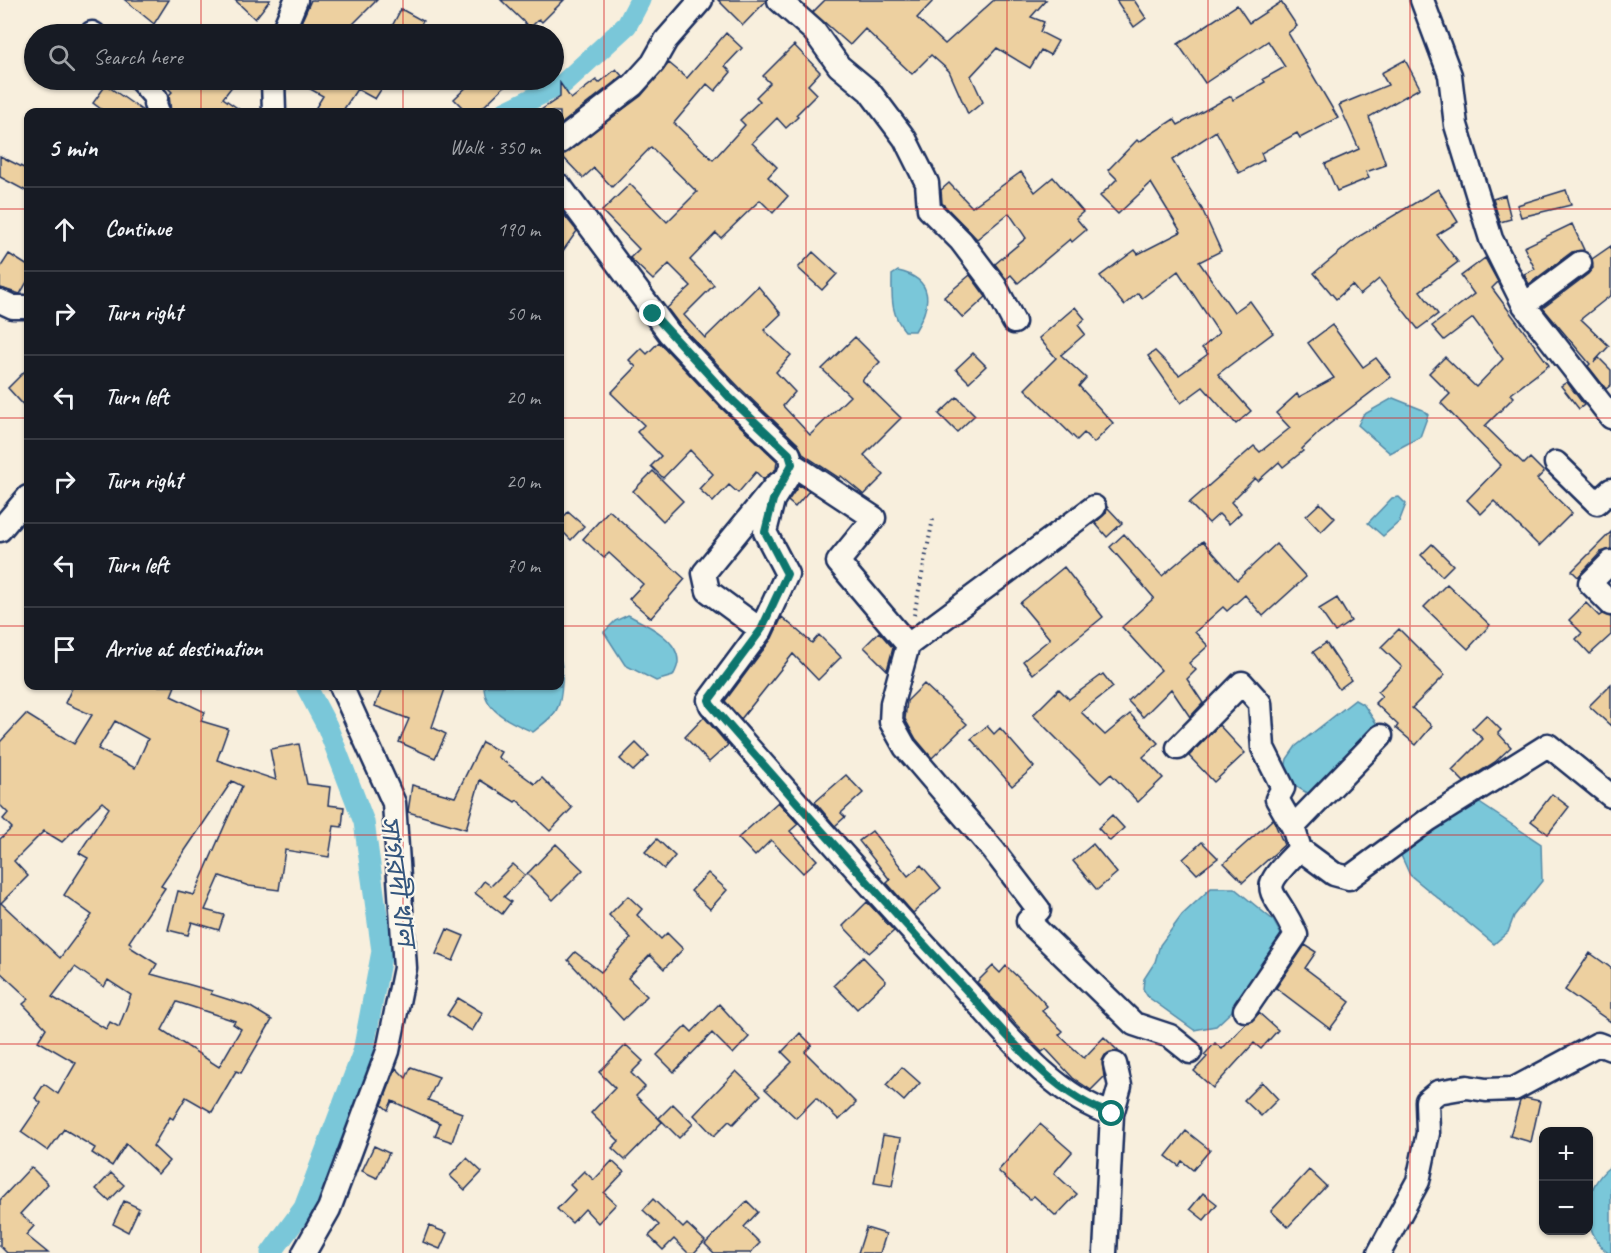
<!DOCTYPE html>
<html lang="en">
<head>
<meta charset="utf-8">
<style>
  :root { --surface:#171b24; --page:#242831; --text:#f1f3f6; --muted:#9ea1a6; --line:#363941 }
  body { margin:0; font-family:Caveat,"Noto Sans Bengali",sans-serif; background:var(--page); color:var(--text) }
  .controls { position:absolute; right:18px; bottom:18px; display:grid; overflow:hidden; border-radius:12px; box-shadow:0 2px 4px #0004 }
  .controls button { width:54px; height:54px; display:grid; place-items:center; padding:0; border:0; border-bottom:2px solid var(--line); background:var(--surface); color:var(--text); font:30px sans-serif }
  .stop { position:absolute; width:18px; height:18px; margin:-14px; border:4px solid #0f766e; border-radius:50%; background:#fff }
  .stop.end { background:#0f766e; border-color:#fff; box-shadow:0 2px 6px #0008 }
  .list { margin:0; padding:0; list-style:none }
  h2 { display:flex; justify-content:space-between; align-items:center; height:78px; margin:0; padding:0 24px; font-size:26px }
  h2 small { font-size:20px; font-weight:400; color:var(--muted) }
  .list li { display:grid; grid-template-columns:39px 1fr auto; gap:18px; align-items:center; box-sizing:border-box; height:84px; padding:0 24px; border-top:2px solid var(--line) }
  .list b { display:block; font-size:22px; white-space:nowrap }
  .list em { font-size:20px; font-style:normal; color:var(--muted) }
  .icon { flex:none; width:33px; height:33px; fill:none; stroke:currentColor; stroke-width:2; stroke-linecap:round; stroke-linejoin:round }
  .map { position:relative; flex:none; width:1611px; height:1253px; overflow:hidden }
  .search { position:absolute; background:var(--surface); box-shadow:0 2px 4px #0004; left:24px; top:24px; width:540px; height:66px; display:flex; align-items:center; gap:15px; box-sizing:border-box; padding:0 21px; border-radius:33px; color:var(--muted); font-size:22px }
  .panel { position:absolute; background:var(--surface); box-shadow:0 2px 4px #0004; left:24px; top:108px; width:540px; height:582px; border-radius:12px }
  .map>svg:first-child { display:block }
  .water { fill:#7ac7d9; stroke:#548aa8; stroke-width:1.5 }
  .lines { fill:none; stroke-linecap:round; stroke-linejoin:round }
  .canal { stroke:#7ac7d9; stroke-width:21 }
  .building { fill:#edd0a0; stroke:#1b2f5e; stroke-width:1.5; fill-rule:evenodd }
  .street-casing { stroke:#1b2f5e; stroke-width:27 }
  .path { stroke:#1b2f5e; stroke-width:4; stroke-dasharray:1.5 4.5; stroke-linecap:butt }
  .street { stroke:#fbf7ec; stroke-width:22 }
  .route { stroke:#0f766e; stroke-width:8 }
  .grid { fill:none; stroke:#d62828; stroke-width:1.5; stroke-opacity:0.55 }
  .labels { text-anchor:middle; stroke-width:4.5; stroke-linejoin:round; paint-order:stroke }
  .water-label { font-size:27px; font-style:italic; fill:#33557d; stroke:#fbf7ec }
</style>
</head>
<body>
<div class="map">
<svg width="1611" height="1253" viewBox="0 0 1611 1253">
  <rect width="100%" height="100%" fill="#f8efdd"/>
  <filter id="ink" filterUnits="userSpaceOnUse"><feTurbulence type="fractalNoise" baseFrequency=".0167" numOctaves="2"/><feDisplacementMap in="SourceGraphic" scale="12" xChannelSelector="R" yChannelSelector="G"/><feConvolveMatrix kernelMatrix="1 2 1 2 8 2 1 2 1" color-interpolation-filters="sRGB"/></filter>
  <g filter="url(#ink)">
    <!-- water -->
    <path class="water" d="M898,271C934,279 932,304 915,331H905C890,314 892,296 892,275Z
      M1393,398L1423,410L1428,415L1420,437L1390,453L1358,425L1363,415Z
      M1399,497L1406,504L1399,522L1383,536L1368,523L1392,498Z
      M628,615C645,624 679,639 678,662C678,666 675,672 673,676L656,681L625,665L604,632L615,621Z
      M560,659C563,666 562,674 562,682C561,711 556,714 533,732C513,723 484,712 484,686H560Z
      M1355,700L1364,705L1378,726L1314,796C1302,791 1290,783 1284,773L1287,759L1296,746Z
      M1478,802L1541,844L1542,881L1514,916L1508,932L1494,944L1410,875L1399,851Z
      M1211,888H1234L1273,920L1285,942L1232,1011L1216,1026L1194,1030L1148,997L1143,989L1144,979L1155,962L1160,945L1182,915Z
      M1611,1166V1253H1608C1580,1230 1582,1187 1611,1166Z"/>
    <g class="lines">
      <!-- canal -->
      <path class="canal" d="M505,112L564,83L627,25L640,0
        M271,1253L304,1208L363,1052L382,951L364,822L327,726L306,686"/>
    </g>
    <!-- building -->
    <path class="building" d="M125,0H169L154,24Z
      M235,0H270L255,19Z
      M311,0H377L343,34H296Z
      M501,0H564L542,22L539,19L530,28Z
      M718,0H766V1L743,25Z
      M825,0H934L917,18L945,44L994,0H1046L1031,17L1044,22L1040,32L1058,41L1050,55L1041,50L1030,68L997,48L971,76L983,102L968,114L949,71L931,55L912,74L865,29L850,45L813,12Z
      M1116,0H1134L1146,18L1134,27Z
      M1281,2L1297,26L1288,33L1338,118L1300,138L1297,133L1261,153L1264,160L1239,173L1216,131L1172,160L1202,209L1221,251L1199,262L1234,312L1250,301L1273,333L1218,374L1251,411L1236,424L1203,387L1181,403L1148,356L1155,351L1179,375L1208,354L1202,348L1219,333L1178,271L1142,298L1138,293L1124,305L1100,276L1135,250L1138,254L1181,232L1151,183L1118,214L1100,196L1117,179L1108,170L1137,140L1139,142L1174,119L1178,125L1231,96L1233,100L1265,82L1263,79L1285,67L1268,41L1205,83L1178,44L1237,5L1249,23Z
      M401,9L423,21L416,34H388Z
      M726,33L742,48L725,66L731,72L715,91L707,84L674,123L713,160L745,125L740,120L760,101L756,97L770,83L763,76L794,45L820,72L808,85L817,94L796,115L798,117L786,128L777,118L752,143L777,167L768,177L788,196L773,213L760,200L721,238L716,233L690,260L714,285L684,315L705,338L758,286L781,314L764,330L791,355L776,372L795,392L783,406L810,435L850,396L822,369L855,337L880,362L862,380L901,418L864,455L884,475L864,495L841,476L839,478L804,455L798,444L740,388L679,324L667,308L691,286L669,264L653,280L630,258L639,249L602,211L630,184L667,222L697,192L651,147L612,187L594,168L583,178L561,155L641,96L669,63L687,78Z
      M1405,60L1420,88L1369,117L1386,165L1366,172L1369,178L1337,191L1325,164L1359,149L1339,105L1388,85L1381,73Z
      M616,69L622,76L560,125V112H538L560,97V83L571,99L596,80L599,83Z
      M160,80H237L223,98L243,112H171L169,95L172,92Z
      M294,80H387L375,99L357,89L342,112H313L323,96Z
      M474,80H511L478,112H467L454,99Z
      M106,85L143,111L144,112H105L93,103Z
      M0,156L28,170V192L0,177Z
      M1021,172L1035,192L1053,177L1083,212L1076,218L1086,230L1072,242L1070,239L1018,283L1011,275L1006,279L995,264L1026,238L1009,213L977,239L942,203L941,190L949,183L972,207Z
      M1438,189L1458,222L1437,235L1458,262L1420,291L1438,314L1418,329L1379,279L1360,295L1352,285L1336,299L1314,273L1358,237Z
      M1566,190L1571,205L1521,217L1517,205Z
      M1505,195L1511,219L1500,222L1493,199Z
      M560,210L577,231L560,255Z
      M1572,224L1584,250L1572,252L1529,284L1524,274L1535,269L1524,247Z
      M1611,246V295L1581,319L1609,346L1594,362L1599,358L1611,370V385L1606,389L1588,366L1590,364L1543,308L1588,274L1593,268L1592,259Z
      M813,252L837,274L822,290L798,268Z
      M9,254L28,266V280L20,294L0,288V268Z
      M1485,258L1498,282L1492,288L1549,365L1511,394L1514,397L1485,426L1524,464L1530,458L1544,472L1537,479L1572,513L1539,546L1494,501L1481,514L1467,500L1501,465L1441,403L1450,394L1429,373L1445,357L1476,387L1503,359L1473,318L1444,340L1432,326L1474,294L1461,276Z
      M970,275L986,297L963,318L944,297Z
      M1075,307L1085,319L1078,325L1085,334L1061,355L1086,378L1079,386L1113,423L1094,443L1084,433L1077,440L1025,389L1056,358L1039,338Z
      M1332,325L1363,367L1376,358L1391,377L1323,429L1302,449L1303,451L1283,467L1279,462L1258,481L1255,478L1231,502L1241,513L1229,524L1219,514L1209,523L1189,503L1254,446L1260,452L1290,428L1276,413L1297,394L1299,397L1334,378L1308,343Z
      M659,342L720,407L777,461L776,469L763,479L756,472L738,493L729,485L713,502L699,489L713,474L690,450L663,478L651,466L661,456L637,432L644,425L611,393L636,367L629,360L641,348L647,354Z
      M973,353L986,366L969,382L956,369Z
      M28,368V410L8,388Z
      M1567,382L1584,405L1579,409L1561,386Z
      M957,397L975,415L957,432L939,414Z
      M653,471L683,501L663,521L633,491Z
      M799,485L809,491L795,507L788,501Z
      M1320,503L1335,518L1321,532L1306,516Z
      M1107,507L1122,523L1107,537L1095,523L1106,513Z
      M609,510L685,579L651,618L629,599L643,584L609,553L604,558L583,539Z
      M568,512L584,526L571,540L560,529V521Z
      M1611,532V549L1601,552L1578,577L1572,571Z
      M1124,534L1162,576L1203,541L1237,580L1276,544L1306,577L1263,616L1245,595L1227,611L1223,607L1195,632L1208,646L1189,663L1196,670L1187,679L1203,703L1190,717L1171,689L1143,717L1128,701L1161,670L1122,627L1154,598L1110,547Z
      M1432,544L1453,565L1442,576L1421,555Z
      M1064,567L1103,617L1033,674L1023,661L1050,639L1020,603Z
      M1447,584L1490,625L1468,649L1424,607Z
      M1337,598L1351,621L1335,632L1319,609Z
      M1586,603L1599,616L1602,614L1611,617V635L1590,654L1576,639L1582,633L1569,620Z
      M782,617L812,643L819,635L841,657L818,680L793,654L741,719L725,701L772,638Z
      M1399,629L1445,675L1412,708L1432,726L1416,745L1396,728L1398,725L1375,703L1382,696L1378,692L1402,667L1381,647Z
      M879,632L893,648L887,670L864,647Z
      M1326,643L1351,680L1339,689L1313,652Z
      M1103,674L1113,687L1081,712L1105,735L1130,714L1158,743L1143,757L1163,778L1138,802L1111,774L1101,783L1033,715L1059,689L1069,699Z
      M924,684L967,724L932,758L916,739L905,719L907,701Z
      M1611,684V726L1589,706Z
      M73,686H175L171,696L205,712L201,721L228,729L217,760L276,780L270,749L299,744L307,784L330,787L328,805L344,807L342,827L334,826L329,857L285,850L279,890L249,886L220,876L205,910L224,915L219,930L192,922L188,935L168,930L178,891L194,895L242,786L232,781L161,886L165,888L129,942L132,944L130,947L157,964L151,974L212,991L211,994L249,1006L272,1020L241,1073L236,1071L212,1112L186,1097L173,1119L170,1117L153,1146L169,1161L158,1174L126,1144L112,1166L92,1153L95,1148L64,1129L48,1151L21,1132L41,1103L35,1098L44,1084L58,1094L76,1063L38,1041L46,1028L23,1004L29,999L0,972V839L12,828L3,819L8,813L0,805V742L26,714L74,744L92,715L65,703ZM115,721L148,739L135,768L98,749ZM102,802L109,808L79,853L88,858L64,895L92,915L60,958L1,903L28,876L14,861L44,831L62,842ZM75,967L104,987L108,980L131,995L119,1027L110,1022L106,1029L52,997ZM177,1002L235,1021L233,1024L241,1029L219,1067L162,1030Z
      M383,686H446L432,727L446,734L435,758L399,742L409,719L375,706Z
      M1486,715L1501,730L1498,733L1511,747L1495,762L1464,782L1452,770L1483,739L1472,729Z
      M704,717L728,745L709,762L685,737Z
      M1219,725L1245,753L1214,782L1189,756Z
      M987,726L994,734L1000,728L1034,767L1012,786L971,739Z
      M482,742L501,752L498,757L535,784L542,778L572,808L550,831L517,800L515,802L480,780L466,829L408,812L412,785L455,797Z
      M636,743L649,756L633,771L620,759Z
      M846,775L863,793L841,813L845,817L835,826L815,802Z
      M1552,794L1569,807L1548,834L1531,821Z
      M778,802L798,824L790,831L817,860L803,873L771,840L755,856L738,838Z
      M1112,815L1124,828L1110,841L1098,828Z
      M1273,819L1284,845L1243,882L1224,863Z
      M872,831L908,876L921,865L941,888L913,913L887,883L890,880L859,841Z
      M657,839L675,856L664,869L645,852Z
      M1202,842L1218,858L1197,874L1183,859Z
      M556,844L583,870L553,900L527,874Z
      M1093,844L1117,873L1097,890L1073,861Z
      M513,864L525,875L504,897L511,902L502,914L475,893L484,881L491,886Z
      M708,873L727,890L710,909L691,891Z
      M628,896L642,909L637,915L661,939L667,933L683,949L664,969L650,955L628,978L647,996L623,1020L568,960L575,952L601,972L631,938L609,915Z
      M867,902L894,931L869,953L843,926Z
      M447,929L464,936L453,961L436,954Z
      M1305,945L1316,952L1305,968L1350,1002L1330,1029L1276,988Z
      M1590,953L1611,968V1022L1565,990Z
      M863,957L886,981L857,1009L834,985Z
      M993,966L1000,973L1006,966L1037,995L1047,1006L1042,1011L1063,1031L1059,1035L1084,1058L1104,1037L1118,1051L1105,1055L1102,1061L1104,1077L1091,1090L1073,1078L1046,1049L1042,1052L1037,1047L977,982Z
      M458,998L483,1013L472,1031L447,1015Z
      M719,1004L749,1037L733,1054L712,1033L674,1072L657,1055L686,1026L692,1032Z
      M1259,1013L1278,1030L1261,1049L1254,1043L1213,1088L1194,1071L1207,1057L1204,1055L1215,1043L1222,1049L1246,1023L1251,1022Z
      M800,1033L812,1045L805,1052L856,1103L839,1120L816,1098L796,1118L765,1089L792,1062L782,1052Z
      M626,1045L643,1061L631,1073L645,1087L636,1096L662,1122L625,1160L612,1148L619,1141L591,1113L615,1088L599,1072Z
      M411,1067L439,1077L428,1100L462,1113L452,1142L435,1136L440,1123L392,1101L388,1110L382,1105L396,1068L406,1078Z
      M902,1067L920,1083L904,1101L886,1085Z
      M736,1071L761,1095L733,1124L729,1121L714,1136L694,1115Z
      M1262,1082L1278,1099L1261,1116L1244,1100Z
      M1526,1098L1540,1101L1531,1142L1510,1136L1520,1101Z
      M673,1104L693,1124L679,1138L659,1118Z
      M1040,1124L1072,1152L1054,1173L1077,1194L1056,1216L1034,1196L1030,1199L998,1171Z
      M1186,1131L1210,1150L1193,1170L1182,1161L1179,1166L1166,1156Z
      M883,1135L901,1138L892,1186L874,1183Z
      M374,1146L389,1153L377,1178L362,1171Z
      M467,1158L482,1172L465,1190L450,1176Z
      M612,1161L624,1172L604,1193L616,1204L598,1223L585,1209L572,1223L557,1209L575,1190L570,1185L584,1171L594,1180Z
      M31,1167L48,1184L20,1214L34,1226L26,1235L48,1253H7L0,1246V1200Z
      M1309,1170L1326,1186L1288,1227L1271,1211Z
      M111,1173L124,1185L109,1201L96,1189Z
      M1203,1193L1217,1204L1204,1220L1190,1209Z
      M653,1199L683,1228L687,1224L705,1241L694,1253H688L674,1239L663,1250L649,1236L659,1225L643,1210Z
      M124,1201L139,1208L128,1232L113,1224Z
      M747,1201L758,1212L744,1227L760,1243L750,1253H714L705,1244Z
      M429,1226L447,1233L440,1249L423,1242Z
      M866,1228L886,1234L880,1253H858Z"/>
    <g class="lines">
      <defs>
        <path id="street" d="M779,0L814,31L839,66L869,91L905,139L927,183L929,209L961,241L995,286L1014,322
          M1422,0L1450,75L1456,125L1491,239L1524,305L1611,417
          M92,33L94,34
          M282,34L296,0
          M140,80L156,98L155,104L158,112
          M273,80L274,112
          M560,142L633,85L653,63L666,40L701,0
          M560,186L669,333L730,398L789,454L792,464L874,518L838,562L908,645L1094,507
          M0,301L13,307H28
          M1524,305L1580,263
          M1556,463L1597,503L1611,490
          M787,478L775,486L704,573L708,591L761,630L787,574L765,532L773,500L787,478L792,464
          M0,530L28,497
          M1611,562L1590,583L1611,604
          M761,630L712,696L709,700L711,705C792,797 872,889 956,979C1000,1026 1050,1095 1112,1114
          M908,645L892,703L891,722L905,747L994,851L1039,910L1028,921L1134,1024L1170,1036L1190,1052
          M1178,748L1242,683L1260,703L1263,748L1283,788L1277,799L1293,827L1300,849
          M1293,827L1381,736
          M1245,1010L1296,935C1274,883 1252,897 1300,849L1334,874L1349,878L1428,820L1548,745L1611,796
          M304,1253L329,1209L388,1051L405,968L394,803L341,686
          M1105,1253L1112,1114L1120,1086L1115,1064
          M1379,1253L1418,1181L1428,1133L1427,1101L1438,1092L1467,1087L1486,1090L1514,1089L1598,1044L1611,1049"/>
      </defs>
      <!-- street casing -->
      <use href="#street" class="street-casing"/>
      <!-- path -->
      <path class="path" d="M914,615L933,519"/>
      <!-- street -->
      <use href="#street" class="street"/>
    </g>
  </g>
  <g class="lines" filter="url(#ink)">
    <!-- route -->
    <path class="route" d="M653,314L730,398L789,454L792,464L773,500L765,532L787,574L761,630L709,700L711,705C792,797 872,889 956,979C1000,1026 1050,1095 1112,1114"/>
  </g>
  <!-- grid -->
  <path class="grid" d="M201,0V34M403,0V34M604,0V1253M806,0V1253M1007,0V1253M1208,0V1253M1410,0V1253M201,80V112M403,80V112M0,209H28M560,209H1611M0,418H28M560,418H1611M0,626H28M560,626H1611M201,686V1253M403,686V1253M0,835H1611M0,1044H1611"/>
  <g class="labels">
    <!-- water labels -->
    <g class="water-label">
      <text transform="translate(398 881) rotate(82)" y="9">সাগরদী খাল</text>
    </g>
  </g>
</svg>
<div class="controls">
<button>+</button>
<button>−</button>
</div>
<div class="stop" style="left:1112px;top:1114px"></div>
<div class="stop end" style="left:653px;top:314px"></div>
<div class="search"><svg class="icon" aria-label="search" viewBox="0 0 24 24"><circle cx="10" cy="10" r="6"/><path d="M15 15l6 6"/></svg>Search here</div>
<section class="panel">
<h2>5 min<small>Walk · 350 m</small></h2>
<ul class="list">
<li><svg class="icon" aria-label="ahead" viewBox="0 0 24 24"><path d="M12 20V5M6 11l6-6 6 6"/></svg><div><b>Continue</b></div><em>190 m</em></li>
<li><svg class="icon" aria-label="right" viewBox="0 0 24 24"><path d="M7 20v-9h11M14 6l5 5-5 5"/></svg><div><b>Turn right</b></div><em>50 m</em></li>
<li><svg class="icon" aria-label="left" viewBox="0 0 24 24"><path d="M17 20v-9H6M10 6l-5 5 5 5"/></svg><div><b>Turn left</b></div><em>20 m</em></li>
<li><svg class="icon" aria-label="right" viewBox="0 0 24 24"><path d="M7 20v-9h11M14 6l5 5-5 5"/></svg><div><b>Turn right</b></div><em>20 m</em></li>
<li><svg class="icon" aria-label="left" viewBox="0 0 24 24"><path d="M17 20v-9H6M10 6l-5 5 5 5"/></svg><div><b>Turn left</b></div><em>70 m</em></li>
<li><svg class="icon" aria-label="arrive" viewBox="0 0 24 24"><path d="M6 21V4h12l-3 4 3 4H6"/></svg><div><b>Arrive at destination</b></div></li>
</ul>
</section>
</div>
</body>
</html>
